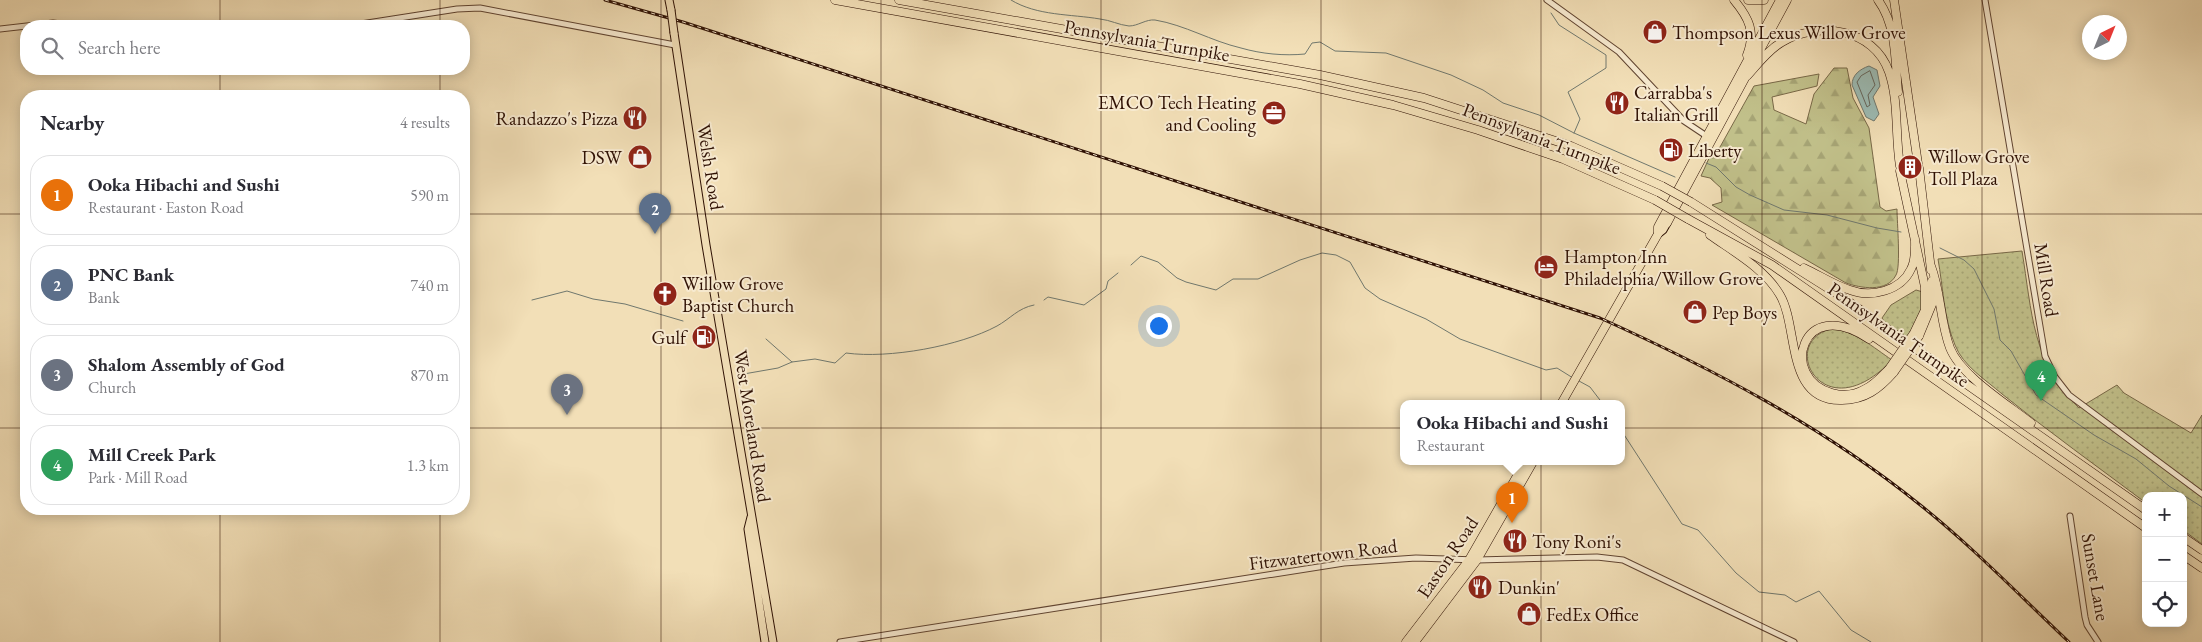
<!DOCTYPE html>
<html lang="en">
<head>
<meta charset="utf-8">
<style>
  :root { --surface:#fff; --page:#f7f7f7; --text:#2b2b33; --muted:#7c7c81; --line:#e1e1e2; --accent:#8f2418 }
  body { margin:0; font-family:"EB Garamond",serif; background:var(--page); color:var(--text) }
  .controls { position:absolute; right:15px; bottom:15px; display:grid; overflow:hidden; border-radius:10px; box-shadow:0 2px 12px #0003 }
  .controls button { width:45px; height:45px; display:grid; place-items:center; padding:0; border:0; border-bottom:1px solid var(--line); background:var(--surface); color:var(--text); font:25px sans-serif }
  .compass { position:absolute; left:2082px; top:15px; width:45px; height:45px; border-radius:50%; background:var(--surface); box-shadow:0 2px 12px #0003; rotate:43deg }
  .you { position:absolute; left:1158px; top:325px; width:18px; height:18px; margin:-12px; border:4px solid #fff; border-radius:50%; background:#1a73e8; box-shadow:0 0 0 8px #1a73e833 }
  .badge { display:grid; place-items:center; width:32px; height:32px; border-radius:50%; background:var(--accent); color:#fff; font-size:16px; font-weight:700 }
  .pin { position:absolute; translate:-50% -41px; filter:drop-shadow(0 1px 2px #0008) }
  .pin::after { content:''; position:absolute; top:26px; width:18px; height:15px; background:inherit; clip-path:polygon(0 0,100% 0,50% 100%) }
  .popup { position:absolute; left:1400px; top:400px; width:225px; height:65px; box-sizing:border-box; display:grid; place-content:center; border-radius:10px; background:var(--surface); filter:drop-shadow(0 1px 4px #0005); font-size:16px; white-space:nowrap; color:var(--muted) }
  .popup b { font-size:19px; color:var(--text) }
  .popup::after { content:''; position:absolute; left:50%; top:100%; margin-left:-10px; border:10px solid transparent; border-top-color:var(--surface) }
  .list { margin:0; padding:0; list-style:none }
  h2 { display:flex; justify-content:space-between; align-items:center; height:65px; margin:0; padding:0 20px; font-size:21px }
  h2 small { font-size:16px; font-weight:400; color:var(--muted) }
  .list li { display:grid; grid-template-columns:32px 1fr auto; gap:15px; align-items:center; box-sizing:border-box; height:80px; margin:0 10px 10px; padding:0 10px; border:1px solid var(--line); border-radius:20px }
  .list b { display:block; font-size:19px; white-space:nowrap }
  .list p { margin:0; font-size:16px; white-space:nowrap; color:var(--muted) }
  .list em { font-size:16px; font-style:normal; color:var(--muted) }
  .icon { flex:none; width:28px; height:28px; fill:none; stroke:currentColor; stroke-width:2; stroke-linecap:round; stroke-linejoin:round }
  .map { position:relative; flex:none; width:2202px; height:642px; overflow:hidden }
  .search { position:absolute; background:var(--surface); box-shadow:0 2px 12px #0003; left:20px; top:20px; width:450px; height:55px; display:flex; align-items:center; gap:12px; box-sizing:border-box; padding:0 18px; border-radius:20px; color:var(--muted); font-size:19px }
  .panel { position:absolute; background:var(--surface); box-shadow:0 2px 12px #0003; left:20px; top:90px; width:450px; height:425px; border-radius:20px }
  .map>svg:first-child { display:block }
  .green { fill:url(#green-dots); stroke:#786847 }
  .forest { fill:url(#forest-firs); stroke:#786847 }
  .water { fill:#9cbcb5; stroke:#70786e }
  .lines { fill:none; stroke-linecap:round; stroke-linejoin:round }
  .shore { stroke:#66665c; stroke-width:1 }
  .stream { stroke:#70786e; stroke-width:1 }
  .minor-casing { stroke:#604431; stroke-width:7 }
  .major-casing { stroke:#2f1104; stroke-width:9 }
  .highway-casing { stroke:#2f1104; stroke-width:9 }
  .minor { stroke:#f7ead0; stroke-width:5 }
  .major { stroke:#f2dfb7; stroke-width:7 }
  .highway { stroke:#f2dfb7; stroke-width:8 }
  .rail-casing { stroke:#2f1104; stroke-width:3 }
  .rail { stroke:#f7ead0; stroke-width:1; stroke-dasharray:4; stroke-linecap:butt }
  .major-bridge-casing { stroke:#2f1104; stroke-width:9; stroke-linecap:butt }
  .highway-bridge-casing { stroke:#2f1104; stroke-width:9; stroke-linecap:butt }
  .major-bridge { stroke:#f2dfb7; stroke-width:7 }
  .highway-bridge { stroke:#f2dfb7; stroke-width:8 }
  .grid { fill:none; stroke:#2f1104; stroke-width:1; stroke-opacity:0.55 }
  .labels { text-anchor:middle; stroke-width:4; stroke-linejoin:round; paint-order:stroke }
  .poi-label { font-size:19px; fill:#2f1104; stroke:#f7ead0; text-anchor:start }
  .street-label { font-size:19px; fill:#2f1104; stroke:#f7ead0 }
</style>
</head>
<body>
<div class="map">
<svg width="2202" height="642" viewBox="0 0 2202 642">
  <defs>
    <pattern id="green-dots" width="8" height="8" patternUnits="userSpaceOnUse" patternTransform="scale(1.25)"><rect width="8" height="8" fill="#c1c08a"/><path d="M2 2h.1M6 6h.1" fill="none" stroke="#a6a475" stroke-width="1.8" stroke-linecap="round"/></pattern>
    <pattern id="forest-firs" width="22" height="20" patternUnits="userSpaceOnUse" patternTransform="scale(1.25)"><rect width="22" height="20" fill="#c1c08a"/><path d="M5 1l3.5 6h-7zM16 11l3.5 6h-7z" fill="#a6a475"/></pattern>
  </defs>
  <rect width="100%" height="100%" fill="#f2dfb7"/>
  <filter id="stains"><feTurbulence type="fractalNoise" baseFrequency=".004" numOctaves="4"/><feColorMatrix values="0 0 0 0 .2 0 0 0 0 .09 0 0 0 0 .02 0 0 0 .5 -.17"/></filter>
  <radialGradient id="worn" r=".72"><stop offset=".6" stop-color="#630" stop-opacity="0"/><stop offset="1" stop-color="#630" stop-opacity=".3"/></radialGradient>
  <!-- green -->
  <path class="green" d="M2022,251C2032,312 2032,363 2079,408L2117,385L2124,393L2191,433L2202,415V544L2183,530V496H2146V503C2098,467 2049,432 2002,394C1986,380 1963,366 1955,345C1944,319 1943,287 1938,259Z
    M1916,290L1923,292L1922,310L1908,340L1886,324L1882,318L1891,305Z
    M1831,329C1854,330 1874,348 1892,360C1823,433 1777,342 1831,329Z"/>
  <!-- forest -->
  <path class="forest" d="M1834,68H1847L1853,98L1869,128L1880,207L1886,211L1897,209C1897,222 1901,267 1896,275C1887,293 1860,288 1846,283L1712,205L1722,202L1721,188L1710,178L1701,176L1710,156L1720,147L1754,86L1819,74L1817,86L1772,97L1774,110L1806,124L1814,94Z"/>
  <!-- water -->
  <path class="water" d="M1869,66L1877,70L1880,86L1873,97L1879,114L1874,121L1866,117L1852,85C1852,75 1860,69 1869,66Z"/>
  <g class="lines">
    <!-- shore -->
    <path class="shore" d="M1870,71L1875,85L1868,95L1870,105L1867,107L1857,82L1861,76Z"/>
    <!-- stream -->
    <path class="stream" d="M1011,0C1037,16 1071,14 1100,19C1110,20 1119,25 1129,26C1138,26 1146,19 1155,20C1185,25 1211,41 1241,48C1262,54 1284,56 1305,54L1312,43L1320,42L1335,51L1386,53L1451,75L1483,90L1503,103L1539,115L1574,133L1675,177
      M1551,13L1559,25L1606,55V68L1568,92L1580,119L1574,133
      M1706,163L1716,167L1736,187L1750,195L1784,210L1827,215L1877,228L1901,232
      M1940,248L1964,260L1974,269L1994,309L2000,340L2011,351L2036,395L2094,435L2136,459L2169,486L2202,507
      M1131,265L1141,256L1158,262L1177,278L1186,282L1216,290L1233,279H1258L1300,260L1322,253L1336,255L1350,262L1365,288L1380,299L1426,319L1460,339L1546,370L1557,368L1573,378
      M532,300L567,291L593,299L625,304L683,321
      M1044,300L1048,297L1084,305L1106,289L1108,281L1118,273
      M766,339L792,362L815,359L835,363L846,353C889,359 960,346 997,326C1010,319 1018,308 1034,305
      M738,375L778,368L792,362
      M1579,381L1590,387L1603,404
      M1621,430L1682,524L1698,530L1736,573L1759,592L1785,595L1796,602L1819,591L1851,630L1871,642"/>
    <defs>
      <path id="minor" d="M1547,0L1619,52L1684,121L1708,137
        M1985,0L2045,356L2055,377L2069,395L2202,494
        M348,26L457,9L480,8L675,45
        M0,29L53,23L77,26
        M2070,516L2085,617L2087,625L2098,642
        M840,642L1344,563L1416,558L1477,560L1597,557L1623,560L1794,642"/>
      <path id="major" d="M669,0L671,10
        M674,33L706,245L773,642
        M1658,234L1663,230L1667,223
        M751,517L748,529L765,642"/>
      <path id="highway" d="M835,0L1300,84L1393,105L1478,130L1563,159L1655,200
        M899,0L1320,75L1424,98L1571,146L1662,186
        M1734,0C1749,18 1756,32 1747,55
        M1748,0H1764
        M1878,0C1897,26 1895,61 1898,92
        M1894,0L1918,164
        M1747,76C1758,64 1768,50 1782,42C1818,21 1874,28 1889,72C1899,101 1895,135 1900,166
        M1919,168L1931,270
        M1900,171L1925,287V310L1914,333
        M1691,202L1842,297L2146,510
        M1688,219L1772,265L2146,528
        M1667,223L1787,0
        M1710,235C1734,252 1765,269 1780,295C1799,327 1785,402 1842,400C1865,400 1879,389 1894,372
        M1931,266C1941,292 1940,322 1950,348C1961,376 2007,404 2031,423
        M1804,268C1819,275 1834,285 1850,290C1871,298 1901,291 1911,269C1916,260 1915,249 1915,239
        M1919,336L1933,302L1932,281
        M1869,339C1800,293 1779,379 1832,393C1843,396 1855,395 1865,389C1874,385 1882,376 1889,369
        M1561,404L1658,234V227L1780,0
        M2183,537L2202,550
        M2183,555L2202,568
        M1406,642L1469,560L1525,462
        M1415,642L1477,560L1533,462"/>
    </defs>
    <!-- minor casing -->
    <use href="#minor" class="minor-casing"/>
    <!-- major casing -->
    <use href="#major" class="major-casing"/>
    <!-- highway casing -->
    <use href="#highway" class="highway-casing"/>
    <!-- minor -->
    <use href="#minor" class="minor"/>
    <!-- major -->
    <use href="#major" class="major"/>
    <!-- highway -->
    <use href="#highway" class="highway"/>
    <defs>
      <path id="rail" d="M605,0L683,22L1600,318C1713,369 1822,426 1919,504C1972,546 2020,596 2069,642"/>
    </defs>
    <!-- rail casing -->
    <use href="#rail" class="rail-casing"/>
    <!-- rail -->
    <use href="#rail" class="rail"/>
    <defs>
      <path id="major-bridge" d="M671,10L674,33"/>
      <path id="highway-bridge" d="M1662,186L1691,202
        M1655,200L1688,219
        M1889,369L1914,333
        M1894,372L1919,336"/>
    </defs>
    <!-- major-bridge casing -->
    <use href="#major-bridge" class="major-bridge-casing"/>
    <!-- highway-bridge casing -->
    <use href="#highway-bridge" class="highway-bridge-casing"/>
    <!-- major-bridge -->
    <use href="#major-bridge" class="major-bridge"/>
    <!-- highway-bridge -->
    <use href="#highway-bridge" class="highway-bridge"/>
  </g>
  <!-- grid -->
  <path class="grid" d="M220,0V26M440,0V26M661,0V642M881,0V642M1101,0V642M1321,0V642M1541,0V642M1762,0V642M1982,0V642M220,69V96M440,69V96M0,214H26M464,214H2202M0,428H26M464,428H2202M220,509V642M440,509V642"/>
  <!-- icons -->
  <defs>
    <symbol id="shop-disc" viewBox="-11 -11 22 22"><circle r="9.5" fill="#8f2418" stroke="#f7ead0"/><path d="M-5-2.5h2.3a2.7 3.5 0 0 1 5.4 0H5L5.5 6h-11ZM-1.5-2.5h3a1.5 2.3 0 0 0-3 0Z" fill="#fff"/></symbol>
    <symbol id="restaurant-disc" viewBox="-11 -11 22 22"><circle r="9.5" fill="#8f2418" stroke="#f7ead0"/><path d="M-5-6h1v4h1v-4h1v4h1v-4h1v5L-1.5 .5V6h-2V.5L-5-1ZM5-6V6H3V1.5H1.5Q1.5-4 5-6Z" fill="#fff"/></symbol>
    <symbol id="office-disc" viewBox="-11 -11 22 22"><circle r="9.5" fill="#8f2418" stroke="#f7ead0"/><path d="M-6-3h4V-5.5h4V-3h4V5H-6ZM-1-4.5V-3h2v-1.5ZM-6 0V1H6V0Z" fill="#fff"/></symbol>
    <symbol id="fuel-disc" viewBox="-11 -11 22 22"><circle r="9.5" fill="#8f2418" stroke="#f7ead0"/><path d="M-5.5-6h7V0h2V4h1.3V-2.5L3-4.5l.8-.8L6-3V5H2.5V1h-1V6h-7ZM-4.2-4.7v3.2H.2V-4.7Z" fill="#fff"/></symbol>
    <symbol id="building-disc" viewBox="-11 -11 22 22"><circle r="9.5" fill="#8f2418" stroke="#f7ead0"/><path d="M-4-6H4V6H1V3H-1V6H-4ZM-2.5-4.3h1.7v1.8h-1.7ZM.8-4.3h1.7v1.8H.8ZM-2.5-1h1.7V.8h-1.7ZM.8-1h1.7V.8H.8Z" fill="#fff"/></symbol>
    <symbol id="hotel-disc" viewBox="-11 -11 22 22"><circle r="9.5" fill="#8f2418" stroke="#f7ead0"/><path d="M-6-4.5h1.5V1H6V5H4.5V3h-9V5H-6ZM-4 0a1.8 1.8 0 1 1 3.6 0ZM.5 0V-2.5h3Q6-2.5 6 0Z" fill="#fff"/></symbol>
    <symbol id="church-disc" viewBox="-11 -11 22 22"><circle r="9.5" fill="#8f2418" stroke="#f7ead0"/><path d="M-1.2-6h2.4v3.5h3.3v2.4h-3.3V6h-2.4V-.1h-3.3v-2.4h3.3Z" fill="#fff"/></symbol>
  </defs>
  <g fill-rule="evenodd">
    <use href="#shop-disc" x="1641" y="18" width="28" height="28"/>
    <use href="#restaurant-disc" x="1603" y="89" width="28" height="28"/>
    <use href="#office-disc" x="1260" y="99" width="28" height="28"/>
    <use href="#restaurant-disc" x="621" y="104" width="28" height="28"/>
    <use href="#fuel-disc" x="1657" y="136" width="28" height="28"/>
    <use href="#shop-disc" x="626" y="143" width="28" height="28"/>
    <use href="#building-disc" x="1896" y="153" width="28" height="28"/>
    <use href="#hotel-disc" x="1532" y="253" width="28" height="28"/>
    <use href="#church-disc" x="651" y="280" width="28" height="28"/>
    <use href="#shop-disc" x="1681" y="298" width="28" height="28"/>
    <use href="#fuel-disc" x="690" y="323" width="28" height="28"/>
    <use href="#restaurant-disc" x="1501" y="527" width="28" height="28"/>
    <use href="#restaurant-disc" x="1466" y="573" width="28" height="28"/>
    <use href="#shop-disc" x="1515" y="600" width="28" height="28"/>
  </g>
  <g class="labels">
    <!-- poi labels -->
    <g class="poi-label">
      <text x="1672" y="39">Thompson Lexus Willow Grove</text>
      <text x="1634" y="99">Carrabba's<tspan x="1634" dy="22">Italian Grill</tspan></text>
      <text x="1256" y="109" text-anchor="end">EMCO Tech Heating<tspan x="1256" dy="22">and Cooling</tspan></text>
      <text x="618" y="125" text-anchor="end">Randazzo's Pizza</text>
      <text x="1688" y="157">Liberty</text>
      <text x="1928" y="163">Willow Grove<tspan x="1928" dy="22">Toll Plaza</tspan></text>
      <text x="622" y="164" text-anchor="end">DSW</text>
      <text x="1564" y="263">Hampton Inn<tspan x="1564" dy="22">Philadelphia/Willow Grove</tspan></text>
      <text x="682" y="290">Willow Grove<tspan x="682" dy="22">Baptist Church</tspan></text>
      <text x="1712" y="319">Pep Boys</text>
      <text x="686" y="344" text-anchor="end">Gulf</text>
      <text x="1532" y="548">Tony Roni's</text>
      <text x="1498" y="594">Dunkin'</text>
      <text x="1546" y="621">FedEx Office</text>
    </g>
    <!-- street labels -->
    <g class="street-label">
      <text transform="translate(1147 40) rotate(10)" y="7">Pennsylvania Turnpike</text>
      <text transform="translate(1542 138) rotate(21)" y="7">Pennsylvania Turnpike</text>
      <text transform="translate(711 167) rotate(81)" y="7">Welsh Road</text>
      <text transform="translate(2047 280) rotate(81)" y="7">Mill Road</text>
      <text transform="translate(1899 334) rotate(35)" y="7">Pennsylvania Turnpike</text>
      <text transform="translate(753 426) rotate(81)" y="7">West Moreland Road</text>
      <text transform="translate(1323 554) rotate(-7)" y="7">Fitzwatertown Road</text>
      <text transform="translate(1447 557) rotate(-56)" y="7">Easton Road</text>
      <text transform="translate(2096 577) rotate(80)" y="7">Sunset Lane</text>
    </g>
  </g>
  <rect width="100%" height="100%" filter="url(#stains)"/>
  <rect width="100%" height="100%" fill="url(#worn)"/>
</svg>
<div class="controls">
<button>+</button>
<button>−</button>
<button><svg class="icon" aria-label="locate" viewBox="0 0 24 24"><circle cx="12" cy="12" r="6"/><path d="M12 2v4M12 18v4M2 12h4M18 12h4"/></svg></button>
</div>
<svg class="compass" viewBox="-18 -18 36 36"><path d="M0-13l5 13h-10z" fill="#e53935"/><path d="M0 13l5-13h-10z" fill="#7c7c81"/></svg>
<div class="you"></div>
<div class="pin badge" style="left:1512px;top:523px;background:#e8710a">1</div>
<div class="popup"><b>Ooka Hibachi and Sushi</b>Restaurant</div>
<div class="pin badge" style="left:655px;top:234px;background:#5c6f8a">2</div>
<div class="pin badge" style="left:567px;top:415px;background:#6b7280">3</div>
<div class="pin badge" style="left:2041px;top:401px;background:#2e9e5b">4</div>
<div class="search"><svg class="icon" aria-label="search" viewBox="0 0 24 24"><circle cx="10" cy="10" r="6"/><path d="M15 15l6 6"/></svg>Search here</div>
<section class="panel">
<h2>Nearby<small>4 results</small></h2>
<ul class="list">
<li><span class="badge" style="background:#e8710a">1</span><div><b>Ooka Hibachi and Sushi</b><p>Restaurant · Easton Road</p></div><em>590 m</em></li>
<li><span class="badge" style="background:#5c6f8a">2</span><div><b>PNC Bank</b><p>Bank</p></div><em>740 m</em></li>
<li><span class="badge" style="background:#6b7280">3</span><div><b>Shalom Assembly of God</b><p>Church</p></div><em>870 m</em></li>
<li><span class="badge" style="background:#2e9e5b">4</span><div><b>Mill Creek Park</b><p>Park · Mill Road</p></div><em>1.3 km</em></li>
</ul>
</section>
</div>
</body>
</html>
